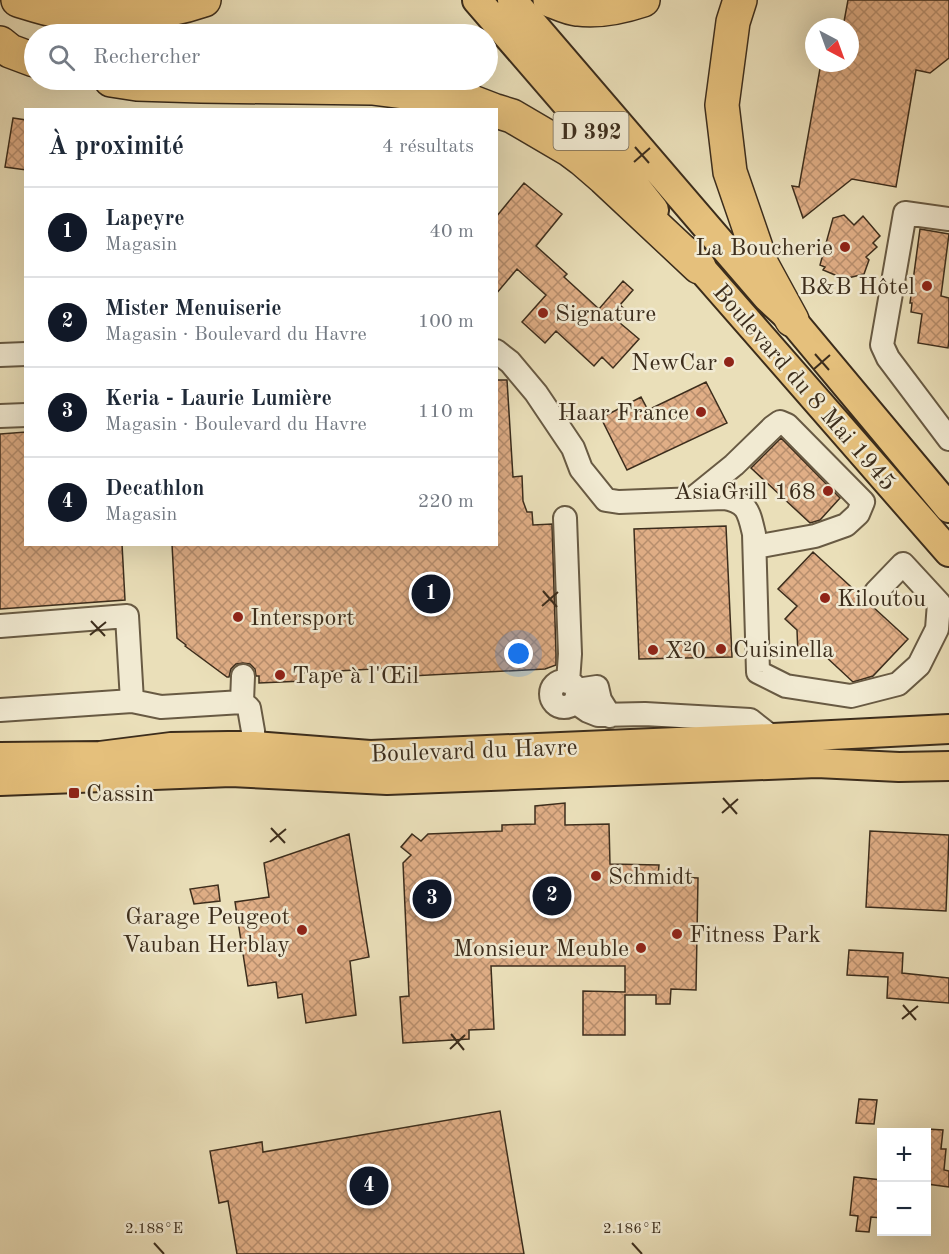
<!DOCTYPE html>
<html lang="fr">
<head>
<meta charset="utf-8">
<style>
  :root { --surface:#fff; --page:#f2f2f3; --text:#1f2937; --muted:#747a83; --line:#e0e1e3; --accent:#111827 }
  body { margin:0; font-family:"Old Standard TT",serif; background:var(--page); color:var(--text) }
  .controls { position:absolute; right:18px; bottom:18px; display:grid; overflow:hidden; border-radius:0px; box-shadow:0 6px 24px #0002 }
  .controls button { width:54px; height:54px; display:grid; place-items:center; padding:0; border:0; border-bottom:2px solid var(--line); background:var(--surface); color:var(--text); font:30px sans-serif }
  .compass { position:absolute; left:805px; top:18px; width:54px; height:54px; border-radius:50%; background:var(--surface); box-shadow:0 6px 24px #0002; rotate:139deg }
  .you { position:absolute; left:519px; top:654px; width:21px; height:21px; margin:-15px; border:4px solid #fff; border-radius:50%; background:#1a73e8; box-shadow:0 0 0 9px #1a73e833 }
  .badge { display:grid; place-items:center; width:39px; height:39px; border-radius:50%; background:var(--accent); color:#fff; font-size:20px; font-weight:700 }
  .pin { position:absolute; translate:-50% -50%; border:3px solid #fff; box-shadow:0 2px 6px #0006 }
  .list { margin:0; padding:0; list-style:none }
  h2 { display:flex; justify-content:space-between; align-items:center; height:78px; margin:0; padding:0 24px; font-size:26px }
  h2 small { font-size:20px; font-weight:400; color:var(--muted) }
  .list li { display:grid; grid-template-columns:39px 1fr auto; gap:18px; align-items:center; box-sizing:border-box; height:90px; padding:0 24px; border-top:2px solid var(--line) }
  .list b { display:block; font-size:22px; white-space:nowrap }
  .list p { margin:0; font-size:20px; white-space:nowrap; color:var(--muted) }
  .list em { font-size:20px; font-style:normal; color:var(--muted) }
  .icon { flex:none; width:33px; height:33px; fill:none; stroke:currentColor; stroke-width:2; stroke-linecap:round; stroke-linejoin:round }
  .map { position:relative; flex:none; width:949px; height:1254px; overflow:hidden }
  .search { position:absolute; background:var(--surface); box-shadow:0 6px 24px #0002; left:24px; top:24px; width:474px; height:66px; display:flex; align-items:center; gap:15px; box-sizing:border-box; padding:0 21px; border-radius:33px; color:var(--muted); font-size:22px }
  .panel { position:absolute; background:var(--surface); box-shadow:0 6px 24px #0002; left:24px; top:108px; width:474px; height:438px; border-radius:0px }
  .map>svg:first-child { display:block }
  .building { fill:url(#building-cross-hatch); stroke:#3c2d1c; stroke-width:1.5 }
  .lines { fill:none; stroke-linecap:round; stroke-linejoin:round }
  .minor-casing { stroke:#685a43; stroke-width:26 }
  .major-casing { stroke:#3c2d1c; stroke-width:32 }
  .highway-casing { stroke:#3c2d1c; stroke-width:36 }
  .minor { stroke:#f1ead2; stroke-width:22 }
  .major { stroke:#e5c07c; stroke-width:28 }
  .highway { stroke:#e5c07c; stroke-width:33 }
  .ticks { fill:none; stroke:#3c2d1c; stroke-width:2 }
  .poi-dot { fill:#8f2418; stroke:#f1ead2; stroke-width:2 }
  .labels { text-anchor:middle; stroke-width:5; stroke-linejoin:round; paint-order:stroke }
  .shield { fill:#f1ead2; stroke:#726653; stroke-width:1.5 }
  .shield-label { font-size:22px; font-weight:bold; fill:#3c2d1c }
  .poi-label { font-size:24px; fill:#3c2d1c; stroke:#f1ead2; text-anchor:start }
  .street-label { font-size:24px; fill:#3c2d1c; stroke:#f1ead2 }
  .ticks-label { font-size:15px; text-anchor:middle; fill:#3c2d1c; stroke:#f1ead2; stroke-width:5; stroke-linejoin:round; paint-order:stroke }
</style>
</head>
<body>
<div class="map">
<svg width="949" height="1254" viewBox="0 0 949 1254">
  <defs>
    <pattern id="building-cross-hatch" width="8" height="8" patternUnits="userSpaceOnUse" patternTransform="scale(1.5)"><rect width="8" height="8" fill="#e0ae86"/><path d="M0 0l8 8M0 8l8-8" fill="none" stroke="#b78e6d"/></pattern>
  </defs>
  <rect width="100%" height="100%" fill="#eadfb9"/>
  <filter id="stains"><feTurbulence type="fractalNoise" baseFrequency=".00333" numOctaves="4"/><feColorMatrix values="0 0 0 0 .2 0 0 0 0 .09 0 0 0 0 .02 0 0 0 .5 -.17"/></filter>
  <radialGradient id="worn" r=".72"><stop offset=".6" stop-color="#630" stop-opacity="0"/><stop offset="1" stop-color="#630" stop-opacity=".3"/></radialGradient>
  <!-- building -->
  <path class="building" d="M848,0H949V58L930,73L916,70L896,187L852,179L803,218L792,186L799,187L821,63H850V27H843Z
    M13,118L26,120V170L5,167Z
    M524,183L562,214L536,246L567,274L564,277L599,309L623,281L633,290L620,305L629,313L620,323L639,339L613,368L602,357L594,366L556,331L545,343L522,322L546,295L517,269L496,294V217Z
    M844,215L854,225L863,216L880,236L873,243L877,247L866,257L869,260L864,274L840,280L835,275L823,270L825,267L820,265L833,218Z
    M920,229L949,234L941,296L949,298V339L948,348L918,343L922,314L911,312L912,303H910Z
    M496,380H507L513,477L522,476L523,501L527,512H532L533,525L552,524L556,654V665L545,669L392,677L391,668L302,673L303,681L259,683V676H256L255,669L250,664L243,663L236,664L231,669L229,677H227L185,646L186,645L177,638L172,544H496Z
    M706,382L727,423L627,470L601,418L641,397L648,410Z
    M26,432V544H122L125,600L0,609V434Z
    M781,438L840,498L820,520L810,523L751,468Z
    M726,526L732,657L639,659L634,529Z
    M813,552L908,639L873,676L853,682L824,655L798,656L797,630L785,619L797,606L778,589Z
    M565,803V825L609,824L610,864L659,865L658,876L698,878L696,990L671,989L670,1004H656V995H625V1035H583V991L625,992V966H491L494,1029L469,1030V1039L403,1043L400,997L409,996L403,863L411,855L401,847L412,834L421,841L428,834L502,831V825L535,824V806Z
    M870,831L949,835L946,911L866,907Z
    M349,834L369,957L350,961L356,1015L306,1023L302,994L278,998L276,982L248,986L235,902L269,897L264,863Z
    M218,885L220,901L194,904L190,889Z
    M849,950L903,953L902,973L949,978V1003L887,998L888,977L847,975Z
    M859,1099L877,1100L874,1124L856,1123Z
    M500,1111L524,1254H237L228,1201L219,1203L210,1151L262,1142L263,1152Z
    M927,1129L943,1130L941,1149H946L944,1170L949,1171V1187L927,1184Z
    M854,1177L882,1180V1218L871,1217L869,1232L856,1231L858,1216L850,1215Z"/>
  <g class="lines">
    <defs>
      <path id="minor" d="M949,219L905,213L882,345L888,358L949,439
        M496,351L510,362L536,393L573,448L581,469L606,500L619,502L724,498C748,502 749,513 754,534L758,672L786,686L851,696L898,684L919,665L937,629L939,603L903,564L876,592
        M0,355L26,354
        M0,416L26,415
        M692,499L734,465L773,427L780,422L787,425L863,502L858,514L846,525L815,536L755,547
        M565,518L570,654L568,682
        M0,626L127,616L132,701L0,710
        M243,676L242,702L249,708L253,731L254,746
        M551 694a13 13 0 1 1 26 0a13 13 0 1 1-26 0Z
        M577,690L597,687L600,700L610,716
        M132,701L161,707L242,702
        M575,702L588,711L598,715L645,714L750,720L773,738"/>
      <path id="major" d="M477,0L604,147L654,210
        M512,0L767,297L792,320L949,508
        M686,251L949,552
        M0,757L100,756L171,747L228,746H254L370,755L773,738L949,729
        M0,781L231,772L387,780L817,763L899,767L949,766"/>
      <path id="highway" d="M18,0C31,4 45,9 59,11C106,18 158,16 204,0
        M550,0C558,3 568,8 577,9C599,12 622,7 643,0
        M740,0L733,22L722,105L730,172L762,265L792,320
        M0,43L10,51L34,60
        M111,80L137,84L201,86L372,88L467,100L493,110
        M496,111L512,116L570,150L582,159L604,178L699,267"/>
    </defs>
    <!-- minor casing -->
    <use href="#minor" class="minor-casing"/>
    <!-- major casing -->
    <use href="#major" class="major-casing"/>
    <!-- highway casing -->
    <use href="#highway" class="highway-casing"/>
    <!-- minor -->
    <use href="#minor" class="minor"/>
    <!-- major -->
    <use href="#major" class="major"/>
    <!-- highway -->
    <use href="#highway" class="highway"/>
  </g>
  <!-- ticks -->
  <path class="ticks" d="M635,147L649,163M634,162L650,148M815,354L829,370M814,369L830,355M543,591L557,607M542,606L558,592M91,621L105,636M90,635L106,622M723,798L737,814M722,813L738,799M271,828L285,843M270,842L286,829M903,1005L916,1020M902,1019L918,1006M451,1034L464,1050M450,1049L465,1035M154,1243L164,1254M632,1243L642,1254"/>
  <!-- markers -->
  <g class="poi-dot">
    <circle cx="845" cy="247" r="6"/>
    <circle cx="927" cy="286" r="6"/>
    <circle cx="543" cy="313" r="6"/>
    <circle cx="729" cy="362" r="6"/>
    <circle cx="701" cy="412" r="6"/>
    <circle cx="828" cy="491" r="6"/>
    <circle cx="825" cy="598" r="6"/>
    <circle cx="238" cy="617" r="6"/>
    <circle cx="721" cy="649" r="6"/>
    <circle cx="653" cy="650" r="6"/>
    <circle cx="280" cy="675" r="6"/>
    <rect x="68" y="787" width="12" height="12" rx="3"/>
    <circle cx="596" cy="876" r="6"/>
    <circle cx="302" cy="930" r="6"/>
    <circle cx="677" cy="934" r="6"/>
    <circle cx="641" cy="948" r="6"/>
  </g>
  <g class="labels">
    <!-- shield labels -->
    <rect class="shield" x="553.5" y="112" width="75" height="38" rx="4.5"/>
    <g class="shield-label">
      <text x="591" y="139">D 392</text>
    </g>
    <!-- poi labels -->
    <g class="poi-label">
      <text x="833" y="255" text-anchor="end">La Boucherie</text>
      <text x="915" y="294" text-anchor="end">B&amp;B Hôtel</text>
      <text x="555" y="321">Signature</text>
      <text x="717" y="370" text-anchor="end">NewCar</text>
      <text x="689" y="420" text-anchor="end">Haar France</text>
      <text x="816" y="499" text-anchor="end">AsiaGrill 168</text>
      <text x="837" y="606">Kiloutou</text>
      <text x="250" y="625">Intersport</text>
      <text x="733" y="657">Cuisinella</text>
      <text x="665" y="658">X²0</text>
      <text x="292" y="683">Tape à l'Œil</text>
      <text x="86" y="801">Cassin</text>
      <text x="608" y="884">Schmidt</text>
      <text x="290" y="924" text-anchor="end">Garage Peugeot<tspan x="290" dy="28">Vauban Herblay</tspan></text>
      <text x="689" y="942">Fitness Park</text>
      <text x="629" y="956" text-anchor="end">Monsieur Meuble</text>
    </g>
    <!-- street labels -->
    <g class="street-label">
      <text transform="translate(805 387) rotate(49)" y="8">Boulevard du 8 Mai 1945</text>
      <text transform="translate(474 750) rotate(-2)" y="8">Boulevard du Havre</text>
    </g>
  </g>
  <g class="ticks-label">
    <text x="154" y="1233">2.188°E</text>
    <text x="632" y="1233">2.186°E</text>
  </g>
  <rect width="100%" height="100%" filter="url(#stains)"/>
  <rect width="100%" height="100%" fill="url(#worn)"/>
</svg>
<div class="controls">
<button>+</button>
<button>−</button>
</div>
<svg class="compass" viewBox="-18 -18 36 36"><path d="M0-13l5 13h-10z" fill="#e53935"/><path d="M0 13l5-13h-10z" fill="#747a83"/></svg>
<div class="you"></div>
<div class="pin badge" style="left:431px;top:594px">1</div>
<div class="pin badge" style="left:552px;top:896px">2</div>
<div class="pin badge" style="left:432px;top:899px">3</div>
<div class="pin badge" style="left:369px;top:1186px">4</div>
<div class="search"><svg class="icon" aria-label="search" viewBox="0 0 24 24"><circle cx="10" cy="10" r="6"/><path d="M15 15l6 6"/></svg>Rechercher</div>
<section class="panel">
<h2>À proximité<small>4 résultats</small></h2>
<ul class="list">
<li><span class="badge">1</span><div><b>Lapeyre</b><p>Magasin</p></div><em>40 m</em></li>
<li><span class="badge">2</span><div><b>Mister Menuiserie</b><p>Magasin · Boulevard du Havre</p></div><em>100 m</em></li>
<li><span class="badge">3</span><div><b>Keria - Laurie Lumière</b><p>Magasin · Boulevard du Havre</p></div><em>110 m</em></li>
<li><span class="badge">4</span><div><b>Decathlon</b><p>Magasin</p></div><em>220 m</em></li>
</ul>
</section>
</div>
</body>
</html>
